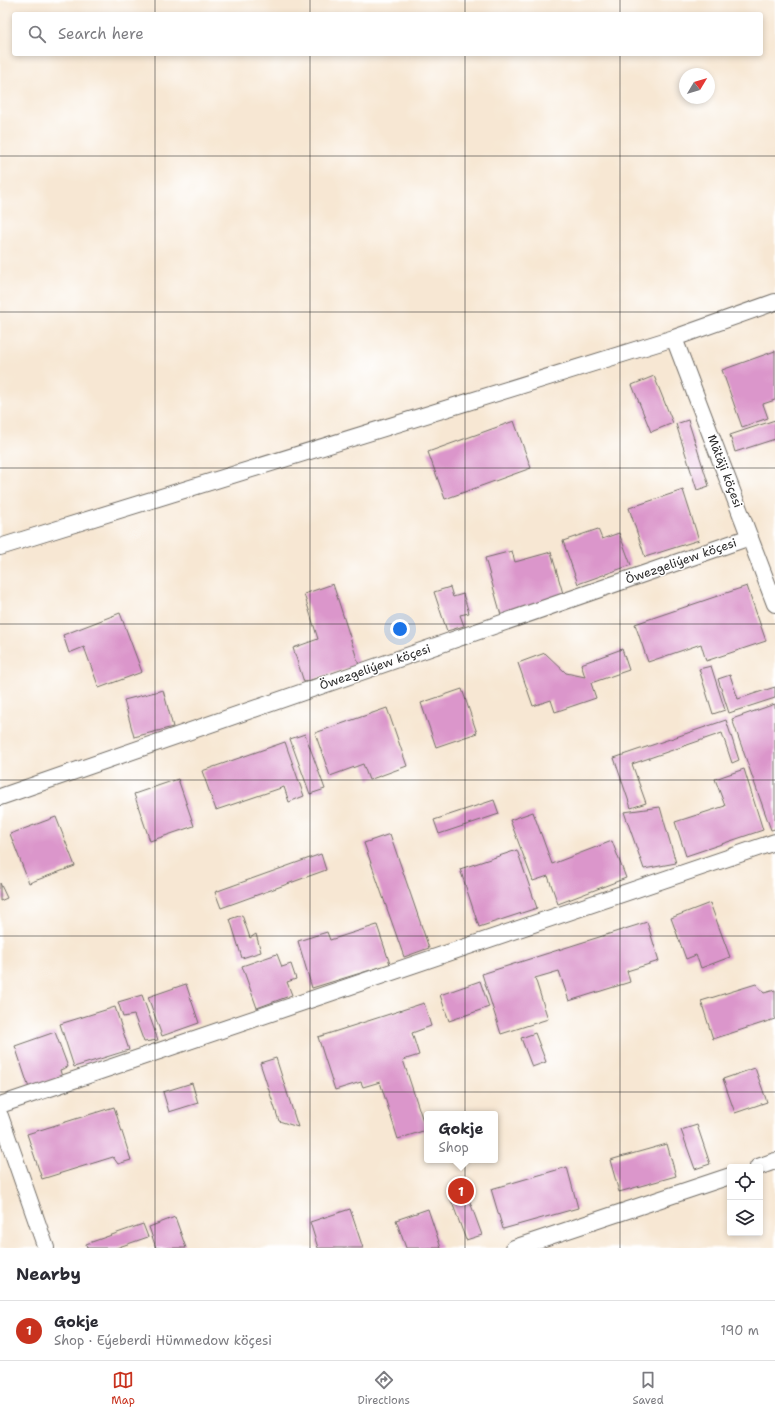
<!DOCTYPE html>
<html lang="en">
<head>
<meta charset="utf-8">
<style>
  :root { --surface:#fff; --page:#f2f2f3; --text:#2b2b33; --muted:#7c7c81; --line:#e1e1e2; --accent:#c8321e }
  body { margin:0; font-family:"Shantell Sans",sans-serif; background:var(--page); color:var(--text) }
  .controls { position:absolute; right:12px; bottom:12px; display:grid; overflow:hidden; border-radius:4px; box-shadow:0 2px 6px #0003 }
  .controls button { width:36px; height:36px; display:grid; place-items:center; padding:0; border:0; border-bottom:1px solid var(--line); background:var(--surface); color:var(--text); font:20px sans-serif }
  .compass { position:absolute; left:679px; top:68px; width:36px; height:36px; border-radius:50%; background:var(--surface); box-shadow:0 2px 6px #0003; rotate:52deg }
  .you { position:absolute; left:400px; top:629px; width:14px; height:14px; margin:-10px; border:3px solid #fff; border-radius:50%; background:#1a73e8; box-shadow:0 0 0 6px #1a73e833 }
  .badge { display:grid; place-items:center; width:26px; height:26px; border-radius:50%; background:var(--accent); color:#fff; font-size:13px; font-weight:700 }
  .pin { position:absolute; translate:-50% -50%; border:2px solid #fff; box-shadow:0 1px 4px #0006 }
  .popup { position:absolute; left:424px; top:1111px; width:74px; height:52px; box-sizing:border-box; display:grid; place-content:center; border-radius:4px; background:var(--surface); filter:drop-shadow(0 1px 3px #0005); font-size:13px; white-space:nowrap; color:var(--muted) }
  .popup b { font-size:15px; color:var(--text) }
  .popup::after { content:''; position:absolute; left:50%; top:100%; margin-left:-8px; border:8px solid transparent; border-top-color:var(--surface) }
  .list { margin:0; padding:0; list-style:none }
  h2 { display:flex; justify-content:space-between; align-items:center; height:52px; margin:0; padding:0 16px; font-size:17px }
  h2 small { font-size:13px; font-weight:400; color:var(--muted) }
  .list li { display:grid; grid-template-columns:26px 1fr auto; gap:12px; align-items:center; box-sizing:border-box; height:60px; padding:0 16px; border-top:1px solid var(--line) }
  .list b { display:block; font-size:15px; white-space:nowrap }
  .list p { margin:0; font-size:13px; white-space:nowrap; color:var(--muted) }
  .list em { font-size:13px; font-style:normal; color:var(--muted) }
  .icon { flex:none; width:22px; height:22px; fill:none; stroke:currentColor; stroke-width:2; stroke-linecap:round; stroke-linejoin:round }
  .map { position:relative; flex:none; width:775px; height:1248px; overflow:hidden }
  .search { position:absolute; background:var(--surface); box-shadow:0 2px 6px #0003; left:12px; right:12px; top:12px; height:44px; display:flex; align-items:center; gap:10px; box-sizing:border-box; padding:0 14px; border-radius:4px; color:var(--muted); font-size:15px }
  .sheet { height:112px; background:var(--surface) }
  nav { display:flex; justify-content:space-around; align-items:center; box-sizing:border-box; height:56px; border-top:1px solid var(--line); background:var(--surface); font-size:11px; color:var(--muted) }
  nav a { display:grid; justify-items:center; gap:2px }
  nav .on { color:var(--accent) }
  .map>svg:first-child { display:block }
  .building { fill:#db96cb }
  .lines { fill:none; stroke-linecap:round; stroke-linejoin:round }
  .minor-casing { stroke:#726d66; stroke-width:18 }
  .minor { stroke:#fff; stroke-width:16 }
  .grid { fill:none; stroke:#2b2b2b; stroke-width:1; stroke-opacity:0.55 }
  .labels { text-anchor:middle; stroke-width:3; stroke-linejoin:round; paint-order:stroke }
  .street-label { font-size:12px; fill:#2b2b2b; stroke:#fff }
</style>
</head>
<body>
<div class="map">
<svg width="775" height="1248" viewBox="0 0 775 1248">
  <rect width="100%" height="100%" fill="#fff"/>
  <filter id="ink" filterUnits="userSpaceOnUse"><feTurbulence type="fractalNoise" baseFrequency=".025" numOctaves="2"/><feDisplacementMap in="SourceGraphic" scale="8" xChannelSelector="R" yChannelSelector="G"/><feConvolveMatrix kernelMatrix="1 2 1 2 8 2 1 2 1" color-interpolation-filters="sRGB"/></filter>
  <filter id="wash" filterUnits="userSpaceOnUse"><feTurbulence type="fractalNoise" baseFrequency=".012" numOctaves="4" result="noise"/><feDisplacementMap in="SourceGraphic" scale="16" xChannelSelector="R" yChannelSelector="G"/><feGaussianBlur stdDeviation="0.9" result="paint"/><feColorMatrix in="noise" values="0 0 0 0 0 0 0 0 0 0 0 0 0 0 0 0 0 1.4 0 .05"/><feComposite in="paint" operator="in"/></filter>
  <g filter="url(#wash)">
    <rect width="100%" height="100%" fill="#f7e7d3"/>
    <g id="blocks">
      <!-- building -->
      <path class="building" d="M775,351V400L763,404L768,418L742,427L722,370Z
        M654,376L673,423L651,432L632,385Z
        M688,420L709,486L697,490L676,424Z
        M775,420V439L735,452L730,435Z
        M514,421L531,468L445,499L428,452Z
        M683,490L699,540L645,557L629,508Z
        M598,529L602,539L619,533L631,565L578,584L563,541Z
        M512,551L515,562L551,552L564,597L501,615L485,558Z
        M333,584L359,665L304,682L293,648L318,639L304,594Z
        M747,586L766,641L706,661L701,644L648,662L635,624Z
        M450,587L453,597L463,594L469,613L460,615L464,626L447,631L434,592Z
        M120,613L142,672L99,688L84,647L69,653L63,635Z
        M622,649L629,670L591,683L596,698L555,712L551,700L533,706L518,663L545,653L566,673L585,677L581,664Z
        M711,666L725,710L713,714L699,669Z
        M730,675L738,699L775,687V698L729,713L718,679Z
        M462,689L477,733L436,747L421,703Z
        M163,690L173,727L134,737L124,700Z
        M775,704V829L771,830L732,719Z
        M387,708L407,766L369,780L363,764L330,776L315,733Z
        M726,720L739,760L732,763L722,733L632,764L646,803L631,808L614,758Z
        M305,734L325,789L310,794L290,739Z
        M285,742L304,796L289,802L284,787L216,810L202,771Z
        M744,769L763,830L686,856L675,822L725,806L715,779Z
        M178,779L194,826L150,841L134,794Z
        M494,800L499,814L439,834L434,820Z
        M660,807L676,863L644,869L624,812Z
        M533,812L552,864L612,841L626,878L558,904L548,876L533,881L510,820Z
        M56,817L75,866L29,883L10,834Z
        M390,834L429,948L404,957L364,843Z
        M517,850L537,908L479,927L460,869Z
        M321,854L326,870L221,908L215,892Z
        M0,883L7,898L0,901Z
        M710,903L730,957L701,968L696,955L686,959L671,918Z
        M242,915L250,938L256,934L261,952L242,958L230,919Z
        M647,922L659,961L627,971L630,982L569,1001L559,971L535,978L548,1019L501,1034L482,974Z
        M377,925L390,964L312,988L298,941L327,932L330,940Z
        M277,954L282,967L291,964L296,979L287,982L292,995L257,1008L242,966Z
        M480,981L489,1007L449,1021L440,995Z
        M186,984L199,1023L162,1036L148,997Z
        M756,984L764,993L775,990V1019L713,1039L701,1001Z
        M142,995L158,1040L144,1042L134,1015L123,1017L118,1002Z
        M424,1003L431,1026L412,1033L419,1055L403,1060L426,1130L398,1139L380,1082L363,1087L361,1082L335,1090L318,1037Z
        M115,1007L129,1050L74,1067L60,1024Z
        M55,1032L68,1067L60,1070L62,1077L29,1088L15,1046Z
        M535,1033L546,1062L532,1067L521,1038Z
        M276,1058L298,1127L279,1121L260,1063Z
        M755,1068L767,1102L735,1113L723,1079Z
        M192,1083L198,1103L169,1112L163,1092Z
        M114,1107L131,1160L118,1164L113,1157L42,1179L27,1134Z
        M697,1125L710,1164L695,1169L681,1130Z
        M667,1144L676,1176L619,1192L610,1160Z
        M567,1167L578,1208L503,1229L491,1189Z
        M466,1191L482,1235L466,1240L450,1197Z
        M350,1209L363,1248H318L310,1222Z
        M428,1209L441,1248H406L396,1220Z
        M175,1217L186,1248H156L149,1227Z
        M143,1224L148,1237L116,1248H87L86,1244Z"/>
    </g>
  </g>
  <g filter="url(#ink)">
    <use href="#blocks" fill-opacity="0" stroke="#726d66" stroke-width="1"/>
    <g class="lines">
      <defs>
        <path id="minor" d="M674,338L775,604
          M0,547L674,338L775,302
          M0,797L750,537
          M0,1105L775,842
          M0,1116L46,1248
          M758,1167L775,1161
          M514,1248L730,1176"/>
      </defs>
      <!-- minor casing -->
      <use href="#minor" class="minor-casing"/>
      <!-- minor -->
      <use href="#minor" class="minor"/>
    </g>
  </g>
  <!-- grid -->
  <path class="grid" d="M155,0V14M310,0V14M465,0V14M620,0V14M155,54V1248M310,54V1248M465,54V1248M620,54V1248M0,156H775M0,312H775M0,468H775M0,624H775M0,780H775M0,936H775M0,1092H775"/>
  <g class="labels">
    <!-- street labels -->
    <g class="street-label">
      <text transform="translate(725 471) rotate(69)" y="4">Mätäji köçesi</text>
      <text transform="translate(681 561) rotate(-19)" y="4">Öwezgeliýew köçesi</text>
      <text transform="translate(375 667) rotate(-19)" y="4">Öwezgeliýew köçesi</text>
    </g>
  </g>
</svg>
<div class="controls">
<button><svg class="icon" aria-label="locate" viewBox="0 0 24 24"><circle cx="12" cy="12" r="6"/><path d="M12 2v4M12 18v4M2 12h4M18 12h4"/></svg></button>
<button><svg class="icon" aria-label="layers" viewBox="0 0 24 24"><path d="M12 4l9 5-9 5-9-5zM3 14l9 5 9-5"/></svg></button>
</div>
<svg class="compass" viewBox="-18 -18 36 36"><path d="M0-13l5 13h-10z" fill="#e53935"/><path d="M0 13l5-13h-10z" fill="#7c7c81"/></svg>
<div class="you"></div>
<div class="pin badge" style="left:461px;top:1191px">1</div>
<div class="popup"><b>Gokje</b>Shop</div>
<div class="search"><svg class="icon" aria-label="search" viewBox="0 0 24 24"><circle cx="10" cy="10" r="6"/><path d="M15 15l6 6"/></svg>Search here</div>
</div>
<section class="sheet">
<h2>Nearby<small></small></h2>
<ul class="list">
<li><span class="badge">1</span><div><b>Gokje</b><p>Shop · Eýeberdi Hümmedow köçesi</p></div><em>190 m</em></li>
</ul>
</section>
<nav>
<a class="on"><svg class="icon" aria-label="map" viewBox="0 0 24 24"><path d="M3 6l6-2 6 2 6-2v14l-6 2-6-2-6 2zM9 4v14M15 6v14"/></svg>Map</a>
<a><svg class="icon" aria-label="directions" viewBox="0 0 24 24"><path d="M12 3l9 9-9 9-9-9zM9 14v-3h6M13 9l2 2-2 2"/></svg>Directions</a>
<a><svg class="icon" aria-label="saved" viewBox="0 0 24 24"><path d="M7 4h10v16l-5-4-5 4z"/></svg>Saved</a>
</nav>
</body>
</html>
